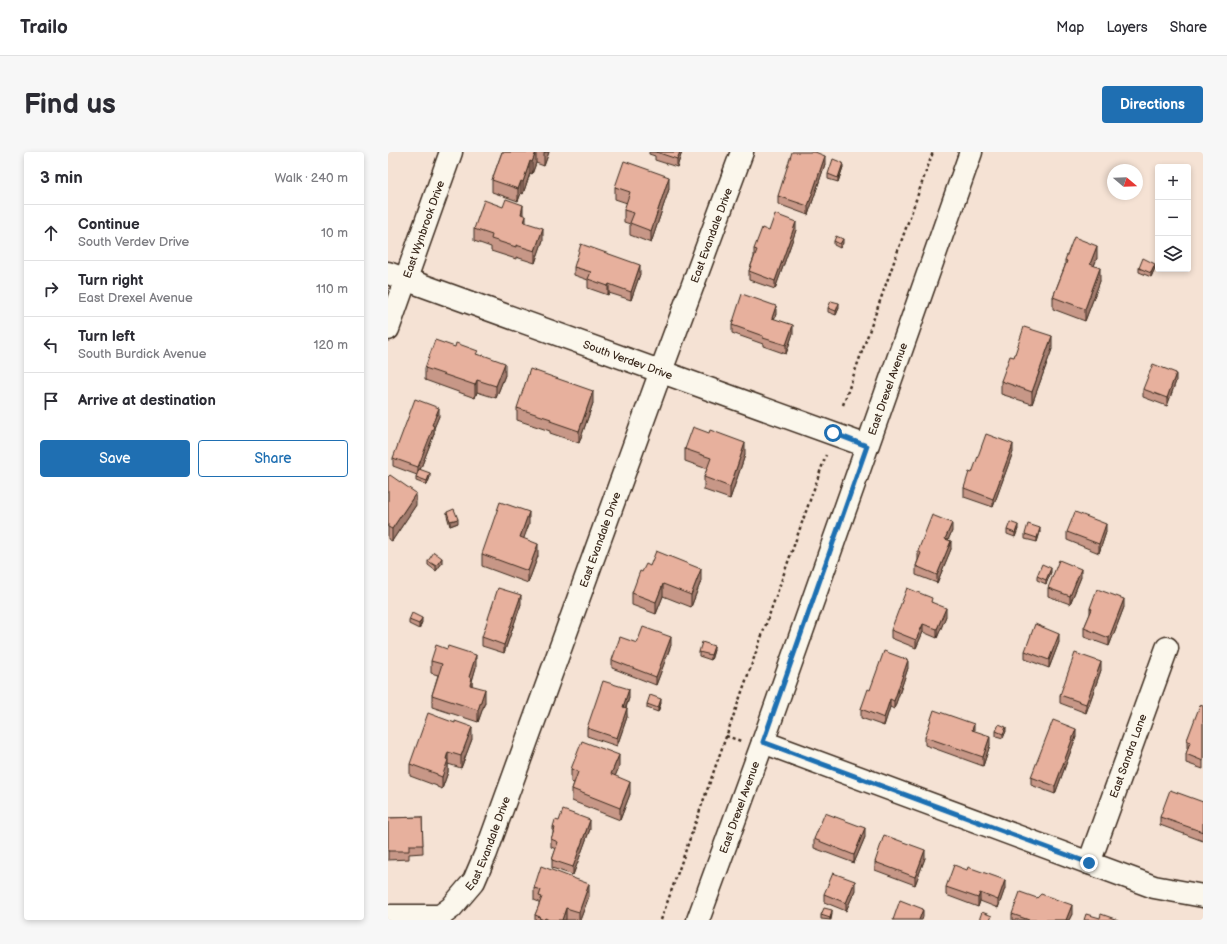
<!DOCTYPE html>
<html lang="en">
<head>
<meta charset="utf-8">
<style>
  :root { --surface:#fff; --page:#f7f7f7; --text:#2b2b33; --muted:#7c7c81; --line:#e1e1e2; --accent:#1f6fb2 }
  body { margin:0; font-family:"Balsamiq Sans",sans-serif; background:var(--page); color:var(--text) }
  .controls { position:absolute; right:12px; top:12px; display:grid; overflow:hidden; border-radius:4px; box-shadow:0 2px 6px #0003 }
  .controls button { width:36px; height:36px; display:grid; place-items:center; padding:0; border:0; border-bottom:1px solid var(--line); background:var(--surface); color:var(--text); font:20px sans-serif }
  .compass { position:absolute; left:719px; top:12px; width:36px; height:36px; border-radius:50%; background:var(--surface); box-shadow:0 2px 6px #0003; rotate:109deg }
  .stop { position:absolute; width:12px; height:12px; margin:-9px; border:3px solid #1f6fb2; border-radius:50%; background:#fff }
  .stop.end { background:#1f6fb2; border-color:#fff; box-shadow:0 1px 4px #0008 }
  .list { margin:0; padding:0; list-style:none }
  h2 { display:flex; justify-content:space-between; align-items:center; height:52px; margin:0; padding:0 16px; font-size:17px }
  h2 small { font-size:13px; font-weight:400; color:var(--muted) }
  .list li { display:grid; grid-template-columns:26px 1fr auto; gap:12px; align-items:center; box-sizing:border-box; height:56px; padding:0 16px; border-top:1px solid var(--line) }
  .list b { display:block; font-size:15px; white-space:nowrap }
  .list p { margin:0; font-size:13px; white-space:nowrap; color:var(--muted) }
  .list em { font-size:13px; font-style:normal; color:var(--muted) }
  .actions { display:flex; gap:8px; padding:12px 16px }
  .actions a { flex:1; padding:9px 0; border:1px solid var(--accent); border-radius:4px; text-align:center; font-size:14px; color:var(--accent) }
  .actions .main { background:var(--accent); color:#fff }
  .icon { flex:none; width:22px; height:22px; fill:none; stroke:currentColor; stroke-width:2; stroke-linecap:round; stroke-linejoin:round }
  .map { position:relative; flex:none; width:815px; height:768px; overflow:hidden; border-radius:4px }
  header { display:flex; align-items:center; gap:24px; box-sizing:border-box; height:56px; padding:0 20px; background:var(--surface); border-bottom:1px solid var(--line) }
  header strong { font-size:19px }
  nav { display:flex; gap:22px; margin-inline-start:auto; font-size:14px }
  .intro { display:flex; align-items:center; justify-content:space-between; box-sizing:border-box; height:96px; padding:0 24px }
  h1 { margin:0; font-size:28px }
  .button { padding:10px 18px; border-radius:4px; background:var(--accent); color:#fff; font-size:14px; font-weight:700 }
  main { display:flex; gap:24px; padding:0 24px }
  aside { flex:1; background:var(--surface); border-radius:4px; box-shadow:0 2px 6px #0003 }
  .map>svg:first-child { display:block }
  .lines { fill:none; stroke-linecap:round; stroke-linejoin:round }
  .minor-casing { stroke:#3b2a1e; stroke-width:25 }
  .path { stroke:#3b2a1e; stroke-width:2.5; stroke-dasharray:3 3; stroke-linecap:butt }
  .minor { stroke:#fbf7ec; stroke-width:22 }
  .wall { fill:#c79787; stroke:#3b2a1e }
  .shaded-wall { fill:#a27b6e; stroke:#3b2a1e }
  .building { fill:#e7b09d; stroke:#3b2a1e }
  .route { stroke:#1f6fb2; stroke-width:5 }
  .labels { text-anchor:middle; stroke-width:3; stroke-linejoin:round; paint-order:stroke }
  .street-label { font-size:11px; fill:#3b2a1e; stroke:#fbf7ec }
</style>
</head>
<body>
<header>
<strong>Trailo</strong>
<nav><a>Map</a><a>Layers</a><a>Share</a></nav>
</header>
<div class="intro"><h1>Find us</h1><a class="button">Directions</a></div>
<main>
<aside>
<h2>3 min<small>Walk · 240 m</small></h2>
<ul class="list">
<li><svg class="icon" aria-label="ahead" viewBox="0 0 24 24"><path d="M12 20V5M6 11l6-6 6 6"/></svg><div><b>Continue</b><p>South Verdev Drive</p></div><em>10 m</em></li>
<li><svg class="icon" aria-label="right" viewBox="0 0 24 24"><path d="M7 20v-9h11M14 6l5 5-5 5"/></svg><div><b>Turn right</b><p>East Drexel Avenue</p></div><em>110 m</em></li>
<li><svg class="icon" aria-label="left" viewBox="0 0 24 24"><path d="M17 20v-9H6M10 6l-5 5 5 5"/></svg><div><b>Turn left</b><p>South Burdick Avenue</p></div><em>120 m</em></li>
<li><svg class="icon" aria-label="arrive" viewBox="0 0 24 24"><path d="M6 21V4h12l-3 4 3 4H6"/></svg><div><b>Arrive at destination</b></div></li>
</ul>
<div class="actions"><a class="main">Save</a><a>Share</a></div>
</aside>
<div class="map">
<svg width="815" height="768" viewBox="0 0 815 768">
  <rect width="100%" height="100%" fill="#f5e2d4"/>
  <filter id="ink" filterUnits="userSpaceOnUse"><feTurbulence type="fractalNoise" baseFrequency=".025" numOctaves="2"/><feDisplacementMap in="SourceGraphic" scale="8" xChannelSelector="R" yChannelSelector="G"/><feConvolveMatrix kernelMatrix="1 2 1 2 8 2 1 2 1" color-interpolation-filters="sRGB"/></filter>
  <g filter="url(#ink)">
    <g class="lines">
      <defs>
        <g id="minor">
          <path id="s1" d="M0,121L479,294"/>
          <path id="s2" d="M0,177L63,0"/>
          <path d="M375,590L766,735L815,744"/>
          <path id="s3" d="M701,711L779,496"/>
          <path id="s4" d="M0,764H52L63,756L86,729L98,701L273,219L354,0"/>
          <path id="s5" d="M310,768L375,590L583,0"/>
        </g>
      </defs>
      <!-- minor casing -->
      <use href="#minor" class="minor-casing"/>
      <!-- path -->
      <path class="path" d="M455,253L545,0
        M338,584L353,589
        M273,768L438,303"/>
      <!-- minor -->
      <use href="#minor" class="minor"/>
    </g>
    <!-- wall -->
    <path class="wall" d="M114,0H161L156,14L148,11L144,22L142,21L135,42L133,41L130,49L104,40V28Z
      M261,0H294L289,15L267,8V4L261,2Z
      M437,12L420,63L390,52V44Z
      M455,15L450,30L440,27V22Z
      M227,35L281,37L263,91L242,83V72L236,70V58L239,51L227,47Z
      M135,63L138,71L155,88L147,111L128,105V107L103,99V95L86,89V77Z
      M408,78L387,137L361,128V119L366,105V97L381,79Z
      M446,89L455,91L452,96L446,93Z
      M709,106L706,114L712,129L697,169L665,157V145L677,114V108Z
      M186,115L252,122L243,148L221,141L220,143L200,136V128L186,123Z
      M751,116H767L763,125L751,120Z
      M440,156H451L448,163L440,160Z
      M388,162L386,167L405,181L398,202L375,194V192L344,181V173Z
      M664,197L644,252L613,242V229L626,205Z
      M90,203L117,223L108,246L89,240L87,246L37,228V216Z
      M788,229L779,254L755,245V237Z
      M205,251L191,291L162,281V279L129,268V256Z
      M51,264L46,276V282L32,318L42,325L39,333L28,329V325L29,323L5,314V306Z
      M297,297L357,303L342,347L316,338V325L319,317L297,309Z
      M625,300L605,355L576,345V336L584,321Z
      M0,325L28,353L4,389L0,387Z
      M59,360L70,371L62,374L59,364Z
      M141,372L135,387L150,404L140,431L94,414V402Z
      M630,377L627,385L619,382V378Z
      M564,379L560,388L563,397L549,431L528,423V414L530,408V399Z
      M652,380L649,390L637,387V382Z
      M679,380H718L711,401L679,388Z
      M40,409L54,411L48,419L40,413Z
      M262,414L313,429L303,455L275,444L268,462L244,453V441Z
      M663,420L658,432L649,428V424Z
      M693,425L682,452L660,444V436Z
      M544,450L558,464L549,486L535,480L528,496L503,486V478Z
      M133,452L116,501L94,494V485Z
      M736,455L721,494L696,485V476L702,462V456Z
      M21,468L34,470L31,477L21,472Z
      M671,490L661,516L637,507V499Z
      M249,491L283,493L268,533L224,516V508Z
      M59,497L88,515L84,529V533L97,550L90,570L44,555V543L50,523L43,521V509Z
      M326,498L323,508L311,504V500Z
      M520,516L506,557L502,555L496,574L473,566V557L482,538Z
      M713,518L698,561L672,551V543Z
      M241,546L238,556L239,565L229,594L199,584V576Z
      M273,551L270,560L259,556V552Z
      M815,554V617L798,611V602L800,597L799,596V588Z
      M608,579H618L615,586L608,584Z
      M537,585L602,593L595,614L537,593Z
      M688,585L667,642L643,633V625Z
      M84,587L73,616L60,612V620L54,637L49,635V634L22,624V612Z
      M231,615L227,624L242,642L232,668L184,649V637L186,631L183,630V617Z
      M815,650V689L772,673V665Z
      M34,665L35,701L21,702V707L0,708V666Z
      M165,675L202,677L185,723L164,716V708L168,697L163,695V687L165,682Z
      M477,685L466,711L426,696V687Z
      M537,706L527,733L487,718V710Z
      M558,735L617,736L610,756L592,749L590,755L558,743Z
      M146,736L201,744L192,768H147V763L151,754V750L146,748Z
      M467,738L458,759L436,750V742Z
      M444,762L443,768L433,767V763Z
      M624,762H684L681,768H624Z"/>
    <!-- shaded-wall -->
    <path class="shaded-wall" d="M148,0V11L144,22V10Z
      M157,0H161L156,14V2Z
      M292,0H294L289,15V7Z
      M437,4V12L420,63V54Z
      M142,9V21L135,42V30Z
      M455,11V15L450,30V26Z
      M281,25V37L263,91V79Z
      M133,29V41L130,49V37Z
      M135,53V65L133,62Z
      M138,64V76L136,70Z
      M408,70V78L387,137V129Z
      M155,76V88L147,111V99Z
      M455,87V91L452,96V92Z
      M709,94V106L702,124V112Z
      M767,112V116L763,125V121Z
      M252,113V122L243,148V140Z
      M712,116V129L697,169V157Z
      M221,132V141L220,143V134Z
      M451,151V156L448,163V159Z
      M388,154V162L384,174V166Z
      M405,173V181L398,202V193Z
      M664,184V197L644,252V240Z
      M117,211V223L108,246V234Z
      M788,221V229L779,254V246Z
      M89,228V240L87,246V233Z
      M205,239V251L191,291V279Z
      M51,256V264L46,276V282L30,323V315L44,273Z
      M357,291V303L342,347V335Z
      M625,292V300L605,355V347Z
      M42,321V325L39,333V329Z
      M28,341V353L4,389V377Z
      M141,360V372L132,397V385Z
      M70,367V371L62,374V369Z
      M564,371V379L557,395V387Z
      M718,372V380L711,401V392Z
      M630,373V377L627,385V381Z
      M652,376V380L649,390V386Z
      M563,389V397L549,431V423Z
      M150,392V404L140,431V419Z
      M54,406V411L48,419V414Z
      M663,416V420L658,432V428Z
      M313,417V429L303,455V443Z
      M693,417V425L682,452V444Z
      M275,432V444L268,462V450Z
      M133,443V452L116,501V493Z
      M736,447V455L721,494V486Z
      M558,456V464L549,486V477Z
      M34,466V470L31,477V472Z
      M535,472V480L528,496V488Z
      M671,482V490L661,516V508Z
      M283,485V493L268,533V525Z
      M326,494V498L323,508V503Z
      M88,503V515L84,529V538L82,545L81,525Z
      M520,508V516L506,557V549Z
      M713,510V518L698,561V552Z
      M97,537V550L90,570V558Z
      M241,537V546L235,563V555Z
      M273,547V551L270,560V556Z
      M502,547V555L496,574V566Z
      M239,556V565L229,594V586Z
      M586,572V580L584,578Z
      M84,575V587L73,616V604Z
      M618,575V579L615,586V582Z
      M688,577V585L667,642V634Z
      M602,584V593L595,614V605Z
      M60,600V620L54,637V625L58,607Z
      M231,603V615L223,634V622Z
      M242,630V642L232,668V656Z
      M202,668V677L185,723V715Z
      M477,676V685L466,711V703Z
      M537,698V706L527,733V725Z
      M617,728V736L610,756V748Z
      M467,729V738L458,759V751Z
      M201,732V744L192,768H191V760Z
      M592,741V749L590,755V746Z
      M684,753V762L681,768H678Z
      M178,756V768H174Z
      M535,757V765L534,768H531Z
      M444,758V762L442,768V766Z"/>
    <!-- building -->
    <path class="building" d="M114,0H148L144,10L142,9L135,30L133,29L130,37L104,28Z
      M268,0H292L289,7Z
      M404,0H427L437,4L420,54L390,44Z
      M445,7L455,11L450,26L440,22Z
      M236,9L281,25L263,79L242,71L246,61L236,58L242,40L227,35Z
      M118,47L135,53L133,62L138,64L136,70L155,76L147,99L128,93V95L103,87L104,83L86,77L96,48L115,55Z
      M387,62L408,70L387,129L361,119L369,98L366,97L374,76L381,79Z
      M448,84L455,87L452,92L446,89Z
      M686,85L709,94L702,112L712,116L697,157L665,145L679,109L677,108Z
      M193,92L252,113L243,140L221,132L220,134L200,127L203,120L186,115Z
      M755,106L767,112L763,121L751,116Z
      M354,142L388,154L384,166L405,173L398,193L375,186V184L344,173Z
      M443,149L451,151L448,159L440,156Z
      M636,175L664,184L644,240L613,229L622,204L626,205Z
      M47,188L67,195L68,191L90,199L88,202L94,204L95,203L117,211L108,234L89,228L87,233L37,216Z
      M765,212L788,221L779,246L755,237Z
      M142,217L205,239L191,279L162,269L163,267L129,256Z
      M27,247L51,256L44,273L46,274L30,315L5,306Z
      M305,275L321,281L322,278L357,291L342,335L316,325L323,306L297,297Z
      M598,282L625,292L605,347L576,336L581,320L584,321Z
      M31,317L42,321L39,329L28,325Z
      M2,323L28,341L4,377L0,375V325Z
      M112,350L141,360L132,385L150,392L140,419L94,402Z
      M66,357L70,367L62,369L59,360Z
      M687,360L718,372L711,392L679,380Z
      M544,363L564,371L557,387L563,389L549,423L528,414L533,401L530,399Z
      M622,370L630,373L627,381L619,378Z
      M640,372L652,376L649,386L637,382Z
      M268,399L313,417L303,443L275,432L268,450L244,441L252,419L254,420L258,412L262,414Z
      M46,400L54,406L48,414L40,409Z
      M671,408L693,417L682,444L660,436Z
      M654,412L663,416L658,428L649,424Z
      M110,436L133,443L116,493L94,485Z
      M519,436L544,446L543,450L558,456L549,477L535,472L528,488L503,478Z
      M709,437L736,447L721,486L696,476L704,457L702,456Z
      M24,461L34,466L31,472L21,468Z
      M647,472L671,482L661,508L637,499Z
      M255,475L283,485L268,525L224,508L232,485L249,491Z
      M314,490L326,494L323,503L311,500Z
      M48,493L59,497L60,494L88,503L81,525L84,526L82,533L97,537L90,558L44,543L54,512L43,509Z
      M496,499L520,508L506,549L502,547L496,566L473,557L480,537L482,538Z
      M687,501L713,510L698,552L672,543Z
      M215,529L241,537L235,555L239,556L229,586L199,576Z
      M262,543L273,547L270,556L259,552Z
      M812,553L815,554V609L798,602L802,590L799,588Z
      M546,558L586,572L584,578L602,584L595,605L537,585Z
      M40,561L67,571V569L84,575L73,604L60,600L58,607L60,608L54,625L49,623V622L22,612Z
      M665,568L688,577L667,634L643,625Z
      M611,572L618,575L615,582L608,579Z
      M194,589L231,603L223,622L242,630L232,656L184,637L190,620L183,617Z
      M782,638L815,650V680L772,665Z
      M175,658L202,668L185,715L164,708L170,690L163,687L167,676L165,675L167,668L171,669Z
      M437,661L477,676L466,703L426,687Z
      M34,665L35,693H21V699H0V666Z
      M496,683L537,698L527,725L487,710Z
      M566,713L579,718L580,715L617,728L610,748L592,741L590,746L558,735Z
      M153,714L201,732L191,760L178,756L174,768H161L157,766L156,768L151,766L152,765L147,763L154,745L151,744L153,738L146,736Z
      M445,721L467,729L458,751L436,742Z
      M632,740L649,746L653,742L684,753L678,768H641L624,762Z
      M512,748L535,757L531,768H505Z
      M436,756L444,758L442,766L433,763Z
      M594,760L604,764L602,768H591Z
      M698,762L712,766L713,762L730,768H696Z"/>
  </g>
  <g class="lines" filter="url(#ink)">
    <!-- route -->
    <path class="route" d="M445,281L479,294L375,590L701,711"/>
  </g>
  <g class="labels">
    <!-- street labels -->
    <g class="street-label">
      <text dy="4" stroke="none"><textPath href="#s2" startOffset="106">East Wynbrook Drive</textPath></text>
      <text dy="4" stroke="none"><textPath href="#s4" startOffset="789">East Evandale Drive</textPath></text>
      <text dy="4" stroke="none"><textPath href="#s1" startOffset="255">South Verdev Drive</textPath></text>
      <text dy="4" stroke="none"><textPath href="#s5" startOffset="564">East Drexel Avenue</textPath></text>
      <text dy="4" stroke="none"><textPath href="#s4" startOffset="465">East Evandale Drive</textPath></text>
      <text dy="4" stroke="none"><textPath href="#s3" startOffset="114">East Sandra Lane</textPath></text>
      <text dy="4" stroke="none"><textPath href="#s5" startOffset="120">East Drexel Avenue</textPath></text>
      <text dy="4" stroke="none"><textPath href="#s4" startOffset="141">East Evandale Drive</textPath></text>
    </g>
  </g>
</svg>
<div class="controls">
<button>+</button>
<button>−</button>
<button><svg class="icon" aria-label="layers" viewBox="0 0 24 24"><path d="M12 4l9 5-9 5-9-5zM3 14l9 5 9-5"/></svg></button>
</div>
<svg class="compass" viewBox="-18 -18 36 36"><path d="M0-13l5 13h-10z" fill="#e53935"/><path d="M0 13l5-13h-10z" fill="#7c7c81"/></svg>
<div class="stop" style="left:445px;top:281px"></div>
<div class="stop end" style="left:701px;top:711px"></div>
</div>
</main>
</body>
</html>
